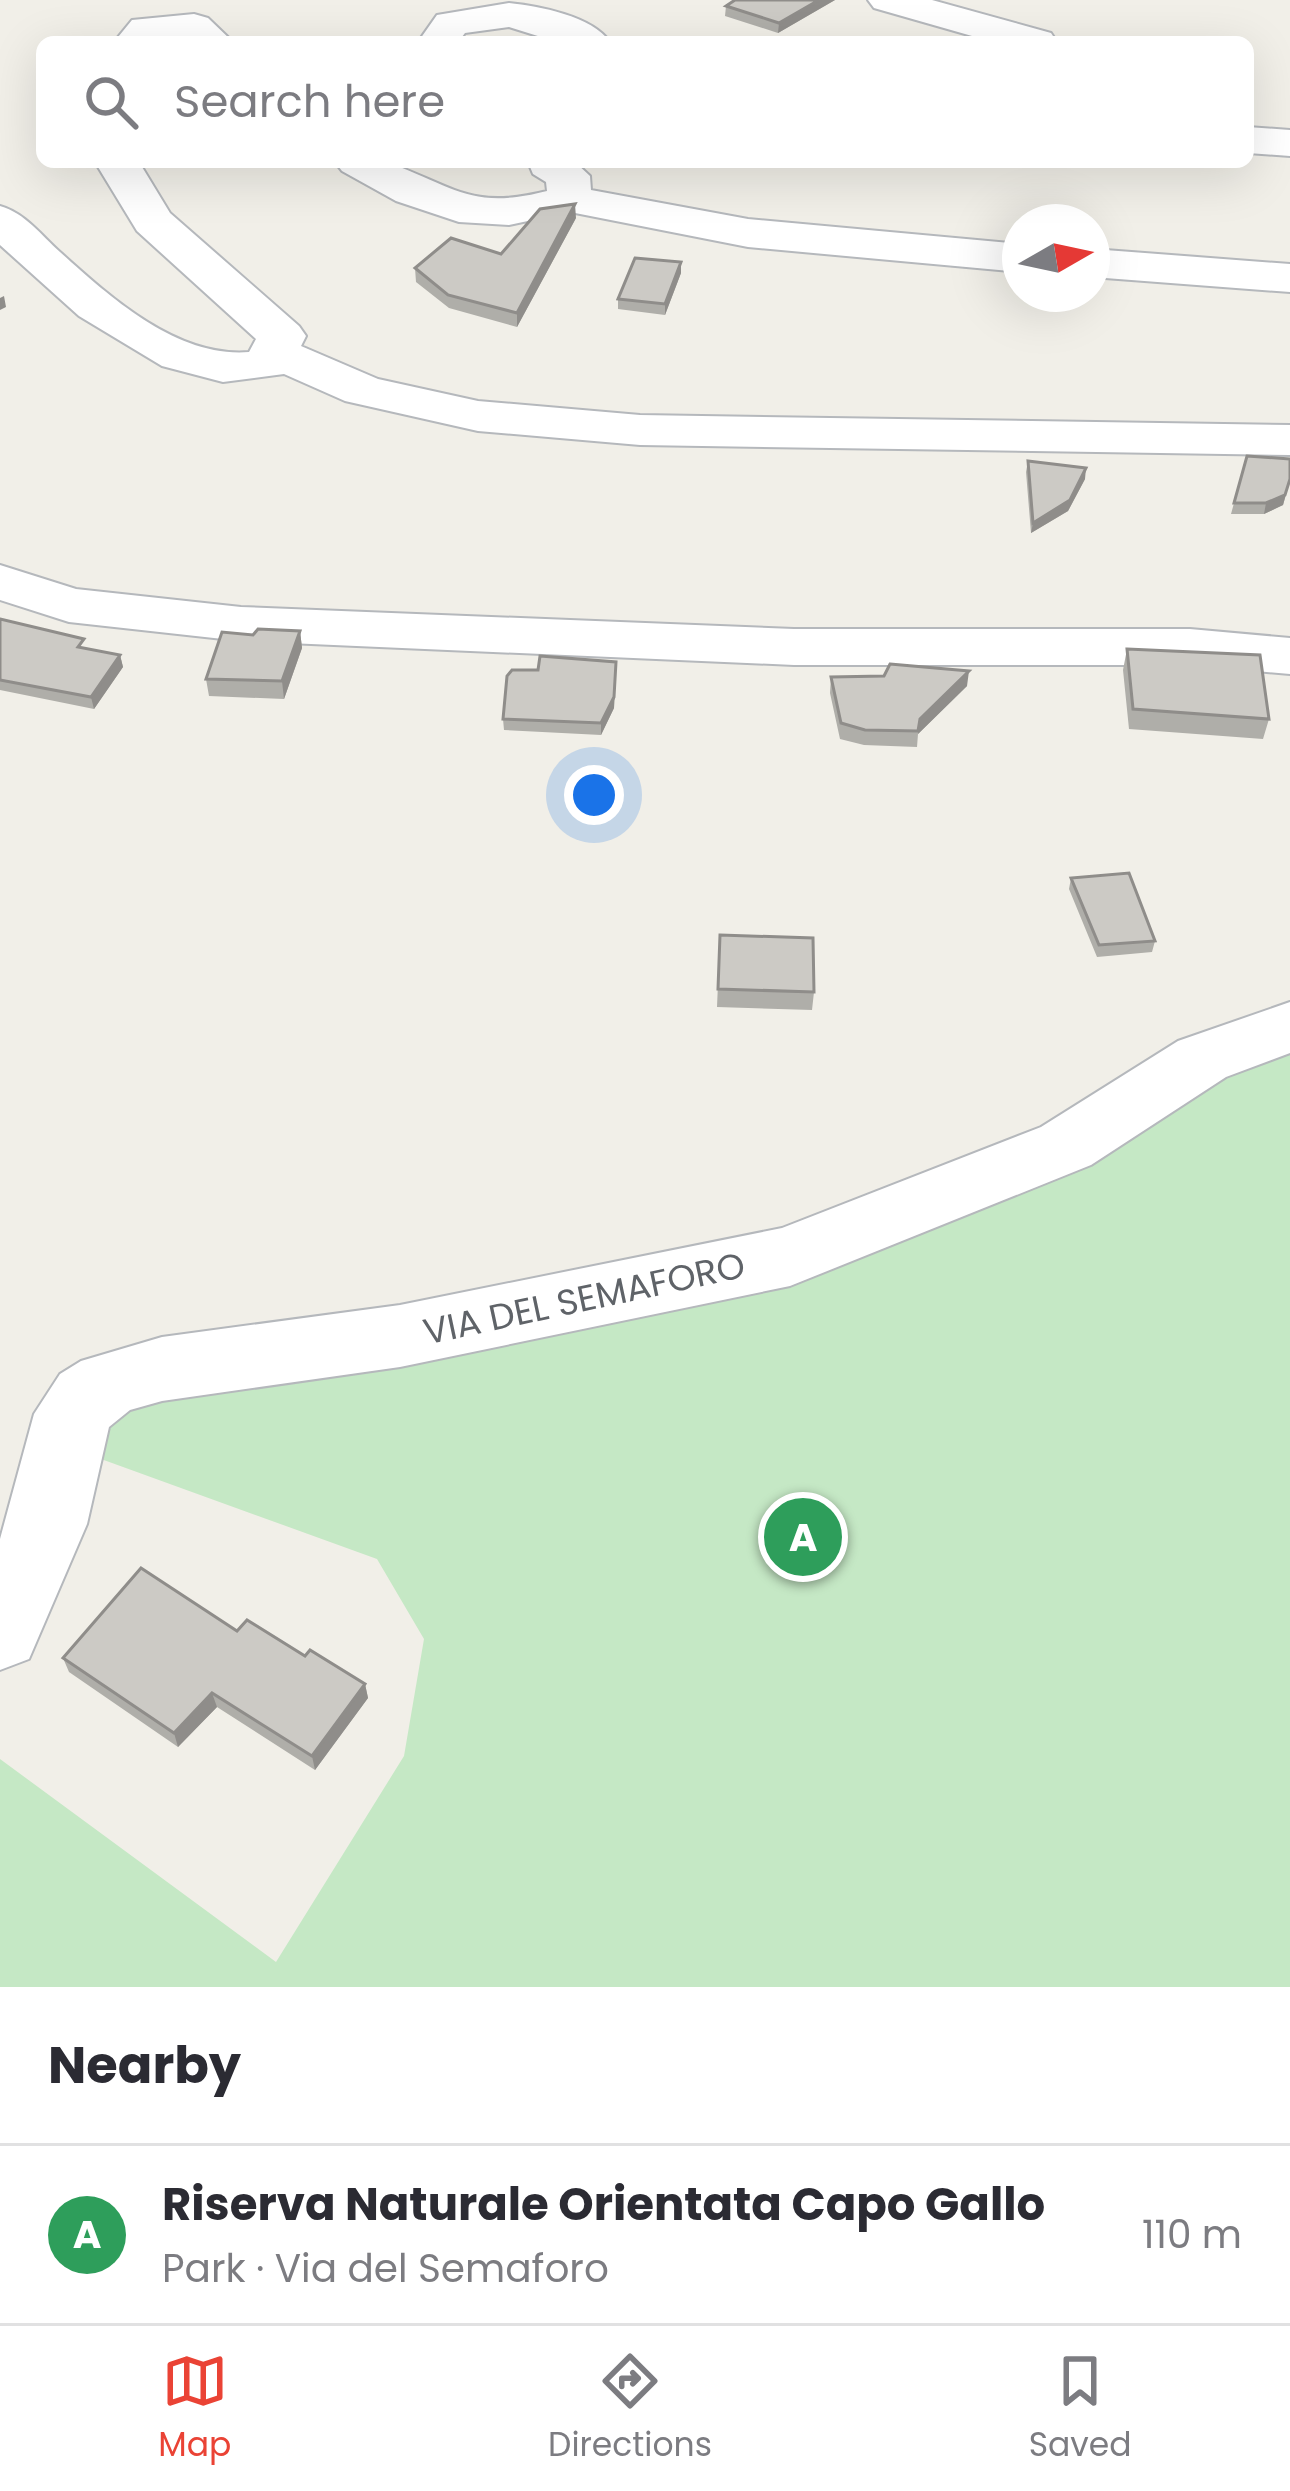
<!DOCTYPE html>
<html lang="en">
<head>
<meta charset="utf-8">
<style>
  :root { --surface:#fff; --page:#f7f7f7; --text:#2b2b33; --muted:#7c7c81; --line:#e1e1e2; --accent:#ea4335 }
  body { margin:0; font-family:Poppins,sans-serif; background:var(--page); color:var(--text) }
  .compass { position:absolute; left:1002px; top:204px; width:108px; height:108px; border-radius:50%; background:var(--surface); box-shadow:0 12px 48px #0002; rotate:81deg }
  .you { position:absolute; left:594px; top:795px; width:42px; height:42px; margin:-30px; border:9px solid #fff; border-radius:50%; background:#1a73e8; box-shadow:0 0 0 18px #1a73e833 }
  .badge { display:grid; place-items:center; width:78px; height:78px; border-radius:50%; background:var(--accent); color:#fff; font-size:39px; font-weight:700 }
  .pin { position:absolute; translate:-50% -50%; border:6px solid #fff; box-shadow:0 3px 12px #0006 }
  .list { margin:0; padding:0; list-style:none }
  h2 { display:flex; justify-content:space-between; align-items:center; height:156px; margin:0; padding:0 48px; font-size:51px }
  h2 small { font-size:39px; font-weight:400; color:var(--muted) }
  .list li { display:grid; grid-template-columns:78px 1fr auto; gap:36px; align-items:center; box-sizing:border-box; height:180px; padding:0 48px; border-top:3px solid var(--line) }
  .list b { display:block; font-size:45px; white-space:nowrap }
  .list p { margin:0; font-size:39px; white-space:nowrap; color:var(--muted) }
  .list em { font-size:39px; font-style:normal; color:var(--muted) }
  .icon { flex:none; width:66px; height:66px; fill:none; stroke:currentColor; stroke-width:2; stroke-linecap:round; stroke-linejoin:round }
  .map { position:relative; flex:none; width:1290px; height:1987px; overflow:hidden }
  .search { position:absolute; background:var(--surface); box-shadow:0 12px 48px #0002; left:36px; right:36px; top:36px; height:132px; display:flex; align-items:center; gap:30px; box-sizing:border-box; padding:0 42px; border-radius:18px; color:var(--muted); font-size:45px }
  .sheet { height:336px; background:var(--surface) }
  nav { display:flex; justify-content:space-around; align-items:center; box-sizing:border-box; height:168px; border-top:3px solid var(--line); background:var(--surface); font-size:33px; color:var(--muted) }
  nav a { display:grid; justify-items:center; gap:6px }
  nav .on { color:var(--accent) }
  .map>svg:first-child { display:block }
  .green { fill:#c5e8c5 }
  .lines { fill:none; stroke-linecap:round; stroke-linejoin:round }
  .minor-casing { stroke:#b5b8bc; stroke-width:4 }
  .minor { fill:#fff; fill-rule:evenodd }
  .wall { fill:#afaea9 }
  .shaded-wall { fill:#8f8d8a }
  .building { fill:#cccac5; stroke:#8f8d8a; stroke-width:3 }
  .labels { text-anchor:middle; stroke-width:9; stroke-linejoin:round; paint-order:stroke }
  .street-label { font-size:36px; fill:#5f6368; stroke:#fff }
</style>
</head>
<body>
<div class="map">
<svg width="1290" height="1987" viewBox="0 0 1290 1987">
  <rect width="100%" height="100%" fill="#f1efe8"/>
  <!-- green -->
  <path class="green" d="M1290,1054V1987H0V1759L276,1962L404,1756L424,1639L377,1559L101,1459L113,1412L153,1394L416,1356Z"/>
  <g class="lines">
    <defs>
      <path id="minor" d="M868,0H932L1051,33L1057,42H993L874,8Z
        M509,3C539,6 592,16 610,42H557L509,27L465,33L458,42H418L437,15Z
        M194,14L208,18L233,42L184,38L114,42L132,20Z
        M1248,127L1290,130V156L1248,153Z
        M95,162H139L170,213L299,326L306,336L301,346L378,379L478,401L640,415L1290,425V455L640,445L478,431L345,401L284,374L223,382L162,366L79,316L0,245V206C25,213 41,235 60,252C110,297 177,358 249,352L256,339L137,231Z
        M335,162C352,162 376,158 392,164C456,188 473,210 547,191L546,182L533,174L528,162H575L590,176L591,190L748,219L1020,244V272L748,247L570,212L509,225L459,222L396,201L342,171Z
        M1092,249L1290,264V292L1092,277Z
        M0,565L76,589L241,607L794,629H1190L1290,638V674L1190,665H794L241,641L69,622L0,600Z
        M1290,1002V1053L1226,1077L1091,1165L790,1286L400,1367L162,1401L130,1410L109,1427L87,1524L29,1659L0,1670V1539L34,1414L60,1374L81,1361L162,1337L400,1305L782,1228L1041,1127L1178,1041Z"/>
    </defs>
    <!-- minor casing -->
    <use href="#minor" class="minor-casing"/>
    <!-- minor -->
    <use href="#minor" class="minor"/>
  </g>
  <!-- wall -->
  <path class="wall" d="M835,0L778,33L725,16L726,6Z
    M576,218L517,327L449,308L416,282L415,268L501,254Z
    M681,262V273L665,315L618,309V299Z
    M1247,456L1290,481L1283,505L1264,514H1231Z
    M1028,461L1085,479L1068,511L1031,533L1026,472Z
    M0,619L87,649L120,655L123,667L94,709L0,690Z
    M300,631L302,648L284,699L209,696L206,679L253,635Z
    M1127,649L1269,719L1263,739L1129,729L1123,670Z
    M616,662L614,708L601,735L504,730L503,719L538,670Z
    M831,677L967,686L918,734L917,747L864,745L840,739L830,693Z
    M1071,878L1155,941L1152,952L1097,957L1069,889Z
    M720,935L814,992L812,1010L717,1007Z
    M237,1631L305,1656L365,1684L368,1698L315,1770L217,1707L178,1747L69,1672L63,1658Z"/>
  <!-- shaded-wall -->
  <path class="shaded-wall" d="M819,0H835L778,33L779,23Z
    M575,204L576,218L517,327V313Z
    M681,262V273L665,315V304Z
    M4,296L6,307L0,310V298Z
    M1086,468L1085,479L1068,511L1031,533L1033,523Z
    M1290,479L1283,505L1264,514L1266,503Z
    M300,631L302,648L284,699L282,681Z
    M120,655L123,667L94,709L91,697Z
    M616,662L614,708L601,735V723Z
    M969,671L967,686L918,734L920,719Z
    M365,1684L368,1698L315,1770L312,1756Z
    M212,1693L217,1707L178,1747L174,1733Z"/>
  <!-- building -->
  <path class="building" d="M735,0H819L779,23L726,6Z
    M575,204L517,313L448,295L415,268L451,238L501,254L540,209Z
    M635,258L681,262L665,304L618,299Z
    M1247,456L1290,459V479L1285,495L1266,503H1234Z
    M1028,461L1086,468L1070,500L1033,523Z
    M0,619L84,639L78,647L120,655L91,697L0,680Z
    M258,629L300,631L282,681L206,679L222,632L253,635Z
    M1127,649L1260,655L1269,719L1133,709Z
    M540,656L616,662L614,697L601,723L503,719L507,676L512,670H538Z
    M890,664L969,671L920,719L918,731L865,730L841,723L831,677L884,676Z
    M1129,873L1155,941L1099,945L1071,878Z
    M720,935L813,938L814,992L718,989Z
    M141,1568L237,1631L247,1620L305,1656L310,1650L365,1684L312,1756L212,1693L174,1733L63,1658Z"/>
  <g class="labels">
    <!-- street labels -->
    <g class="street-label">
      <text transform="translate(584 1298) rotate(-12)" y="13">VIA DEL SEMAFORO</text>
    </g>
  </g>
</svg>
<svg class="compass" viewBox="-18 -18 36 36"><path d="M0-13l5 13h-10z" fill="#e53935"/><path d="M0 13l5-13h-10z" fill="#7c7c81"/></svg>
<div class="you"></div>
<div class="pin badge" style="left:803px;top:1537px;background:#2e9e5b">A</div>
<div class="search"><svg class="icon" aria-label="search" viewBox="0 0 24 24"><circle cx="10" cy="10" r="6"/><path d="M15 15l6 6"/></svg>Search here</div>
</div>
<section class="sheet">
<h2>Nearby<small></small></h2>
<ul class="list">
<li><span class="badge" style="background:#2e9e5b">A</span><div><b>Riserva Naturale Orientata Capo Gallo</b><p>Park · Via del Semaforo</p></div><em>110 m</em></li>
</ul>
</section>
<nav>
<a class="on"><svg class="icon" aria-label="map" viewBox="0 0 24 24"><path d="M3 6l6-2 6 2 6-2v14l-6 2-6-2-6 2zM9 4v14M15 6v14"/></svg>Map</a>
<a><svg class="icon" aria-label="directions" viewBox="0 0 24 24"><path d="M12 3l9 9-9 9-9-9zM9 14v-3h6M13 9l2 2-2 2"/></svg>Directions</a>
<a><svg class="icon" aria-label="saved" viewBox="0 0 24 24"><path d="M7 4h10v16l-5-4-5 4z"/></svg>Saved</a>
</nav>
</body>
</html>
